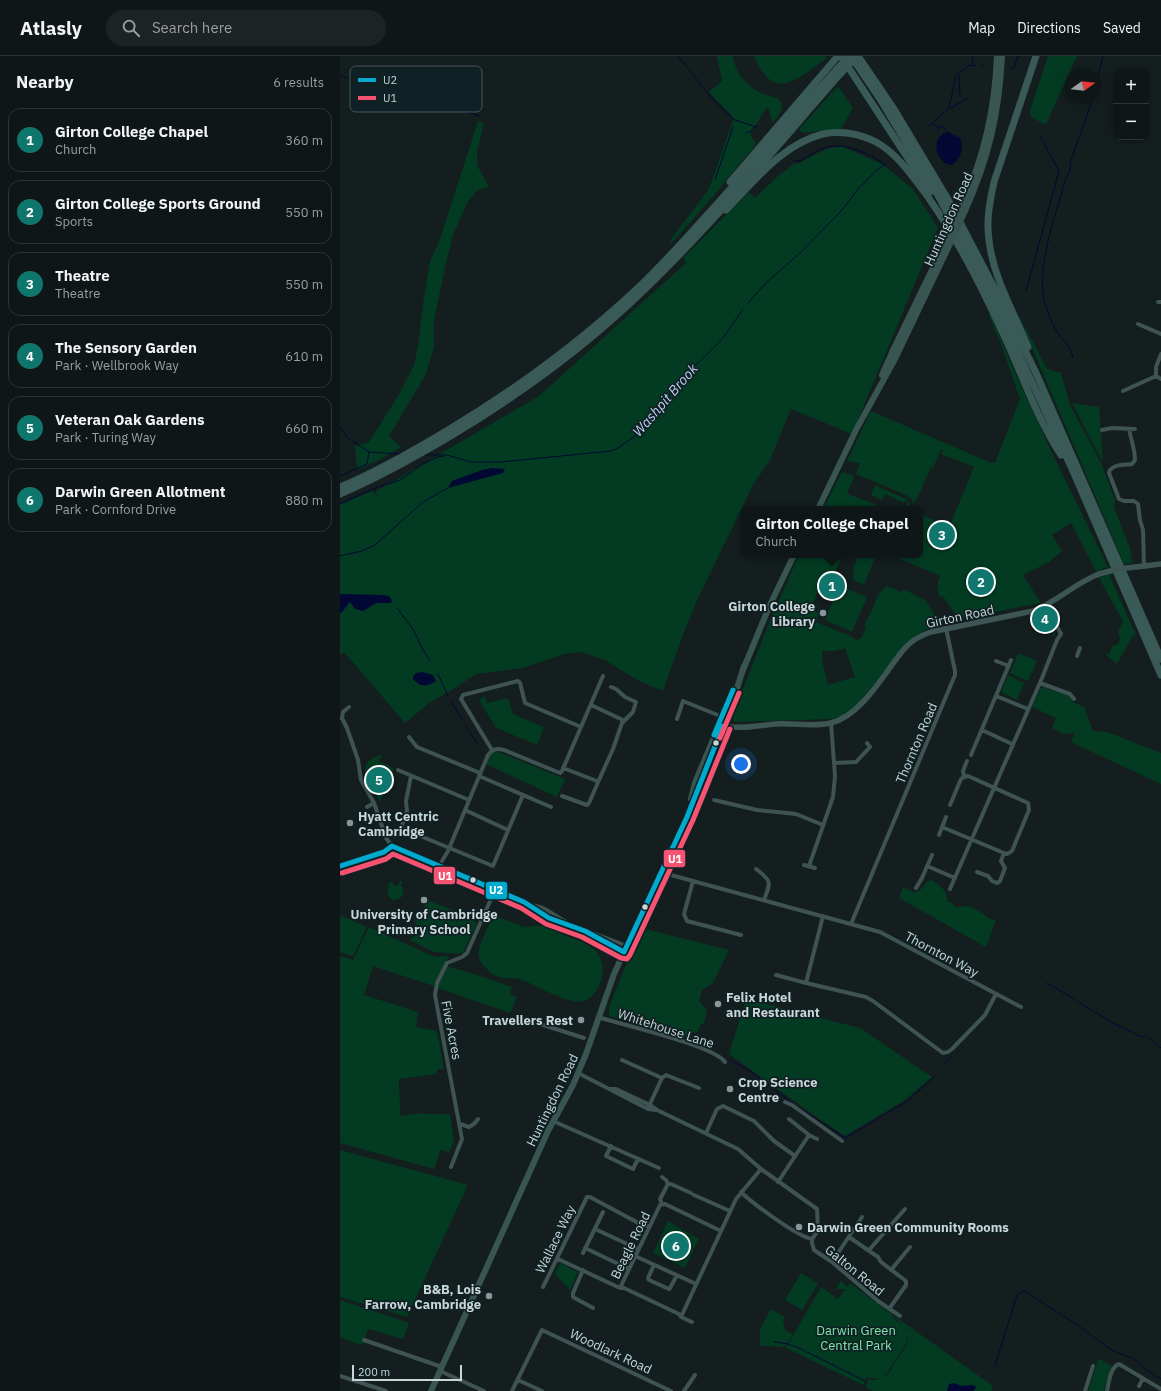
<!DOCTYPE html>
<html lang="en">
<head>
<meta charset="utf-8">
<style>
  :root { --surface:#0f1617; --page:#1d2324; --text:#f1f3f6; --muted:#9b9fa1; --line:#2f3536; --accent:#0f766e }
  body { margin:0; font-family:"IBM Plex Sans",sans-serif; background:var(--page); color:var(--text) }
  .controls { position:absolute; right:12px; top:12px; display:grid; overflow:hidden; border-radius:8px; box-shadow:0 2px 10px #0003 }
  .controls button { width:36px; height:36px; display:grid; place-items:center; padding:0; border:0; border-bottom:1px solid var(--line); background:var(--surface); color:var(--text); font:20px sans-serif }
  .compass { position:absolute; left:725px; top:12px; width:36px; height:36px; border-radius:50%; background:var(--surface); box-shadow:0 2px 10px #0003; rotate:75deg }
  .scale { position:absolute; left:12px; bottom:10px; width:110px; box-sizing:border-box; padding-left:4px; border:2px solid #c9d5d7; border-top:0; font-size:11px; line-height:14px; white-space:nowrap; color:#c9d5d7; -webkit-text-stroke:3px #0f2124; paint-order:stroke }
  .you { position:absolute; left:401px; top:708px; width:14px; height:14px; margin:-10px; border:3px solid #fff; border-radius:50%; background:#1a73e8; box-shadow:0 0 0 6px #1a73e833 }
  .badge { display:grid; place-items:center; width:26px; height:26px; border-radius:50%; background:var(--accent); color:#fff; font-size:13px; font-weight:700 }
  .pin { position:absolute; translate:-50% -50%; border:2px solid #fff; box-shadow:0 1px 4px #0006 }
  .popup { position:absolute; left:401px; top:450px; width:182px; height:52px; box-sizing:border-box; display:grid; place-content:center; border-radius:8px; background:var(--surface); filter:drop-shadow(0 1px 3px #0005); font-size:13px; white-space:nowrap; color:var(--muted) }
  .popup b { font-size:15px; color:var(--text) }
  .popup::after { content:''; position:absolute; left:50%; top:100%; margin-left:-8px; border:8px solid transparent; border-top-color:var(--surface) }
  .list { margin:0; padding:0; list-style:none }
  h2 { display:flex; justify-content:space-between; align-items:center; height:52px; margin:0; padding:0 16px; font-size:17px }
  h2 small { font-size:13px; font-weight:400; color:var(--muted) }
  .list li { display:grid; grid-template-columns:26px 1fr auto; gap:12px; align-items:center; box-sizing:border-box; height:64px; margin:0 8px 8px; padding:0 8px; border:1px solid var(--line); border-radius:12px }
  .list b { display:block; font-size:15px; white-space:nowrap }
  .list p { margin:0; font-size:13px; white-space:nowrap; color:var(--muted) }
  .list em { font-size:13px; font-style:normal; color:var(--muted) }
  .icon { flex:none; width:22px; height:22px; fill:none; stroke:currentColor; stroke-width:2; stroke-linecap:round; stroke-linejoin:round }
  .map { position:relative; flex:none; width:821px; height:1335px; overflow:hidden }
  header { display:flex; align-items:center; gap:24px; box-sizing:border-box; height:56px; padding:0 20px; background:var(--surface); border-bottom:1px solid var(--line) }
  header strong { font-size:19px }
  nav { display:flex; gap:22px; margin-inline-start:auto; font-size:14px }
  .search { width:280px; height:36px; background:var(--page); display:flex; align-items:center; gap:10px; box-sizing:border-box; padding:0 14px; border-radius:22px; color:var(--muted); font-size:15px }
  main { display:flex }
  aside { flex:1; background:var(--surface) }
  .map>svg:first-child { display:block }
  .green { fill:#033b22; fill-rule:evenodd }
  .water { fill:#020833 }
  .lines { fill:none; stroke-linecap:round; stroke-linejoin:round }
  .stream { stroke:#020833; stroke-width:1 }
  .street { stroke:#3e5352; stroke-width:4 }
  .secondary { stroke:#3e5653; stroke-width:5.5 }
  .primary { stroke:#395552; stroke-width:6 }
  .highway { stroke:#395a56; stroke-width:7 }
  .secondary-bridge { stroke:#3e5653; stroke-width:5.5 }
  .primary-bridge { stroke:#395552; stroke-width:6 }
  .highway-bridge { stroke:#395a56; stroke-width:7 }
  .bus-1-casing { stroke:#0f2124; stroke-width:8 }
  .bus-2-casing { stroke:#0f2124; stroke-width:8 }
  .bus-1 { stroke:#00a9ce; stroke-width:5 }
  .bus-2 { stroke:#f65372; stroke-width:5 }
  .poi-dot { fill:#8a9597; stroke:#0f2124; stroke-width:1.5 }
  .bus-dot { fill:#c9d5d7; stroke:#0f2124; stroke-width:1.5 }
  .labels { text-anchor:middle; stroke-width:3.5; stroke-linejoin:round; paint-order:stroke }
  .street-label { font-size:13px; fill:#c9d5d7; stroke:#0f2124 }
  .poi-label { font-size:13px; font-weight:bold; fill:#c9d5d7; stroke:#0f2124; text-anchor:start }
  .park-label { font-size:13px; fill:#81e4a9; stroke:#0f2124 }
  .water-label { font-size:14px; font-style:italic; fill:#bcd0f0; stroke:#0f2124 }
  .key { fill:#0f2124; stroke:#47575a; stroke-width:1 }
  .key-label { font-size:11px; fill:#c9d5d7 }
  .line-badge { stroke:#0f2124; stroke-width:1.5 }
  .badge-label { font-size:11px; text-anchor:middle; font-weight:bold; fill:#fff }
</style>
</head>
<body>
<header>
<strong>Atlasly</strong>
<div class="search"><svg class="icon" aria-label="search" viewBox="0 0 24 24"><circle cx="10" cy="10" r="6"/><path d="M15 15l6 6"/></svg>Search here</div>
<nav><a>Map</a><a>Directions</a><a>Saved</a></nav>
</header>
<main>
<aside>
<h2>Nearby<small>6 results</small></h2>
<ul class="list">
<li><span class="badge">1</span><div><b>Girton College Chapel</b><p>Church</p></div><em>360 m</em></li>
<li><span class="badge">2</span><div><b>Girton College Sports Ground</b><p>Sports</p></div><em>550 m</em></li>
<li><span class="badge">3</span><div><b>Theatre</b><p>Theatre</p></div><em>550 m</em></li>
<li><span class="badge">4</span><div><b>The Sensory Garden</b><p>Park · Wellbrook Way</p></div><em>610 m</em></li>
<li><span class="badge">5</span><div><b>Veteran Oak Gardens</b><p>Park · Turing Way</p></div><em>660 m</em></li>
<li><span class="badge">6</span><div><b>Darwin Green Allotment</b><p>Park · Cornford Drive</p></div><em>880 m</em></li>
</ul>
</aside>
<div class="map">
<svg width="821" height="1335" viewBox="0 0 821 1335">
  <rect width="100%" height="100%" fill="#141e1f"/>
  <!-- green -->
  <path class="green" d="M377,0H393C395,18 409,33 426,39C431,41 437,40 440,45C445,53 438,61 432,67L429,53L427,51L410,78L416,88L375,138L331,188V183L369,133L394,62L369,36L382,25Z
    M414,0H485L487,2C457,23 434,48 414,0Z
    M708,0H737L706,68H704L691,61L690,55Z
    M498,30L513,52L501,73L478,75L464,77L460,75V72Z
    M138,65L144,67L137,96V109L149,131L138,134L128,145L113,179L106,207L94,264V291L86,318L49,380L61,391L41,403L17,414L15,390L29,386L58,340L74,309L78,290L84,241L90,205L99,186Z
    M501,90L542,108L573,133L598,172L512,378L451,353L430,404L414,427L357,544L344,576L323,635L299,625L265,604L241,596L224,598L183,612L136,618L115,632L89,647L65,667L4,596L0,599V448L32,435L43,445L35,436L199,340L346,207L343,202L409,136L415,142L437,121L455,107L457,108L486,93Z
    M677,256L707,313L721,317L730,349L761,407L775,444L774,451L792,498L790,500L793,507L784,508Z
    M651,259L676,319L713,399L768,511L756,515L731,467L712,479L722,495L709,506L683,519L701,547L618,563L603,540L600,542C597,533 597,529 600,520L556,501L555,499H580V458L612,472L610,469L634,411L601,398L603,394L601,393L593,412L591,411L579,438L573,448L572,444L568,440L516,418L520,407L507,405L531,355L649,406L655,407L680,343L660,285L649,260Z
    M732,347L759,351L763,404L761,403Z
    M502,416L514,420L508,435V438L537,449L535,453H483Z
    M535,429L568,444L570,447L569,453H565L568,446L565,445L564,447L545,438L542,444L531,439Z
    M459,499H494L499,502L500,505L492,523V528L487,526L484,533L480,531L473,547L477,549L474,555L479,558L476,565L478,567L515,582V585L522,581L526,571L524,570L539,538L546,530L562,536L564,533L586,545L601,569L585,574L576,580L545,614L520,646L510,655L500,661L491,663L394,666L393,662L397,648L429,567ZM505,592L515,621L488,629L483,609L482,595H495Z
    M522,499H536L524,529L513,524L514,516L513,512L518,501Z
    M770,518V521L796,579L792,581L777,608L765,598L769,599L772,590C781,589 781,583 778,576L783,565L759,522Z
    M499,529L527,541L512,576L485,564Z
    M700,555H705C709,562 717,572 714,580L712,576L702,568L697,557Z
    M678,597L697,605L688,625L670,617Z
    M668,619L675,622V624V623L684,627L677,644L661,636Z
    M703,631L729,640L733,646L744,651L753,675L767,676L821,697V728L731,686L735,677L724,678L712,672L716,662L692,651L701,632Z
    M145,640L147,647L168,642L173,658L204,671L197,689L154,671L155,670L139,644Z
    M156,695L225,723L217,741L146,708L151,697Z
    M42,698L39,705L54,712L40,746C35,734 14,712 33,702C36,700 39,700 42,698Z
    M591,824L598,828L605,835L608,846L612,847L616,851H621L625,850L631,851L642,857L650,863L656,864L646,891L559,842L563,831L575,837C583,834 583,828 591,824Z
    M52,825L54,830L58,829L60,825L63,827L61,829C66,837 62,844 53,844C47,840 46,836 49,830L47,829Z
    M87,844L133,862V865L137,867L124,895L119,898L94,896L71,885L70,882L82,877L74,864L84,853Z
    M0,859L27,871L13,900L0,896Z
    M161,862L184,871L203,869L208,870C213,872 216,875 221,878C234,884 248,885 258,898C270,915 257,951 233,945C216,941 200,932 183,924C174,921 165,923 156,920C151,918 148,914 144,910C135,901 139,891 144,880C147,872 150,862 161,862Z
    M29,871L95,901L109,900L94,930L33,910L24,939L78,956L76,971L97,975L104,1013H98L96,1018L59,1023L60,1060L82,1057L83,1058H110L114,1085L109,1097L101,1093L94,1113L0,1087V900L13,904Z
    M301,872L389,894L373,927L362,934L359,945L367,954L364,968L361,967L358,975H357L356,977L353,976L350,982L269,960V951Z
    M106,910L134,918L172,931L170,938L177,941L170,957L98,932L97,930Z
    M406,943L520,972L592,1021L565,1044L505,1080L478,1062L389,998Z
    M0,1094L128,1129L67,1261L0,1241Z
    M328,1165L359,1183L345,1212L313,1197Z
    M220,1207L238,1216L230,1234L215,1218Z
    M461,1217L478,1228L462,1254L445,1244Z
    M502,1225L507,1231L510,1227L554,1260L553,1262L564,1271L567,1276L568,1275L555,1262L556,1261L653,1330L651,1335H533L525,1331L529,1323C534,1325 536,1324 541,1322C551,1318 552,1311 557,1303C562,1295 569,1290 568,1280C567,1290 561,1295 556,1303C547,1315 546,1327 527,1321L523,1329L446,1292L481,1231L498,1243L505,1233H496L500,1226Z
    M0,1244L69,1267L63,1283L28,1273L23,1288H18L0,1281Z
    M431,1253L445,1261L443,1265L445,1274L453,1278L445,1291L420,1290V1273Z
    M758,1304H761L772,1310L764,1335H748Z"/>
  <!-- water -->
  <path class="water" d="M608,76L620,82C624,92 621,103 612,109C597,109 588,80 608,76Z
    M152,412L165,413L163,417L108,432L112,425L142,414Z
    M0,538L43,539L49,540L52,544L51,547H36L23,555L15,553L10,546L2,556L0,557Z
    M82,616L93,619L96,625C88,631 79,631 73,623V620L76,617Z
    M614,1327L622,1330L633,1329L636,1331L634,1335H607L609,1328Z"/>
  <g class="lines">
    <!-- stream -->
    <path class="stream" d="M338,0L370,40L391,61
      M632,9L633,0
      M641,10L644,9
      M671,13L674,12L677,2L679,0
      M0,19L9,23
      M619,19L620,40
      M16,25L59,39L105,49L140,60
      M755,34L763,0
      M610,52L629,42
      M392,63L416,71
      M593,68L596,69L599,75
      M587,72L609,52L616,20L629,9L636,10
      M597,72L603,70L607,76
      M406,77L413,74L415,70
      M454,104L460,105C482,92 491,85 517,94C528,98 536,102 545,109
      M375,124L393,71
      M686,235L719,115L700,80
      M408,247L426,227L461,196L502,154L519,132L536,115L546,107
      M733,302C732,291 721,283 716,274C712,267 708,259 706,251C694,214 716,159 726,122L730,114L731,104L753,42
      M0,371L8,382L29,396L27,408L0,420
      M29,396L61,398
      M86,399H107L131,406H161L271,395L278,392L302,375L305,371V367L310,366L321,354L334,331L383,282L403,253
      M0,448L38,431L60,424L83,408L98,401L104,400
      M0,500L22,495L35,489L83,446L108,432
      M57,552L73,573L83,594L90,605
      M98,618L108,640
      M111,645L123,665
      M126,670L137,687
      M707,927L736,944
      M738,946L775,968L802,981L804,979L806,981
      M809,982L821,992
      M610,1002L611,1001
      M390,1004L410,1015L455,1049
      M604,1008L608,1004
      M458,1051L505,1082L566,1046L596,1019
      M434,1286C446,1287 454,1289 465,1295
      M467,1296L525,1325
      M655,1310L676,1242L679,1237L685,1235L740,1271L773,1295L794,1303L805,1313L821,1323"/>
    <!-- street -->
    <path class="street" d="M818,246H821
      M798,268L821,278
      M821,298L816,311V320L821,323
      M783,335L816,320
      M789,373C791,384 795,393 795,404L792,408C784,409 775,408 770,414L769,417L779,443L784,445H794L798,448L800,464L803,474L804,510
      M762,374L772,372L795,373
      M737,600L740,592
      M656,605L669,610
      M700,627L730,638L734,643
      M271,631L276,633L285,641L296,646L293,656L283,666
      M656,640L688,653
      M0,662H2L7,672L18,704L21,724L34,747L46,782L52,790L184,846L209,862L245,875L284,896
      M2,662L3,656L9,651
      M337,663L343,645L385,662
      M642,674L672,688
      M69,681L77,691L140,717
      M152,694L121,643L123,639L178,625L180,627L185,647L241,671
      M631,699L671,604
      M494,707L516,706L530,691L527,687
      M223,712L257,725L259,724L273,693L283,664L251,649
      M58,714L129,744
      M71,720L66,745L67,755L61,772L153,810L183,739
      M139,720L211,751
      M222,740L247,749L249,747L259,724
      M374,744L417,754L456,758L483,769
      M610,749L621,723L624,721L623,715L627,705
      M27,751L34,747
      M125,754L168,774
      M602,771L664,797L667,798L672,795L689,754L688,747L628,720L624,721
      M599,779L606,761
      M464,809L475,812
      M0,810L44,796L52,790
      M99,810L108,795L148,699C153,693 156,692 164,694L220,717L222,715L263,620
      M469,810L493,741L495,720L491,667
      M587,810L615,822
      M416,813C432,825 431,826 424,844
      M320,816L540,876L681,951
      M637,816L648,820L652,825L657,827L660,825L665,812L661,805L664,797
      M353,825L344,858L347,865L401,879
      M576,832L582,822L592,799
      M610,833L702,622L717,584L721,578L706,550
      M192,849L203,852L233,870
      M483,860L466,927L526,941L533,945L603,997L608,996L612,993L645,959L656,938
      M511,868L615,619V615L606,572
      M253,877L287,890
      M436,919L466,927
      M258,961C282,969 373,989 385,1006
      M200,968L244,982
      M282,1004L322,1022
      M238,1017L308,1053L315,1054
      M271,1033H276L310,1049L317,1054L398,1093L421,1113L477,1153L478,1172L477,1176L472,1183V1187L474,1194L492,1206L538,1245L560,1260
      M445,1046L452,1049L502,1085
      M309,1050L322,1022L326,1019L359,1032
      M449,1063L469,1079L477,1083
      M213,1065L319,1112
      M120,1068L129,1071L135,1067L138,1063
      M366,1077L377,1053L383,1050L414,1065L434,1085L455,1100
      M271,1090L266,1100L293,1113L298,1103
      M111,1111L122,1083L95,939L97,927L107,907L122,901L127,897L155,834
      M322,1121L326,1124L328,1128
      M438,1126L469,1079
      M401,1136C412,1147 458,1181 472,1183
      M354,1139L390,1155
      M322,1148L320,1143L328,1128H331L351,1137
      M255,1173L298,1193
      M509,1181L538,1201L541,1206L566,1225V1229L549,1253
      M245,1192L289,1213
      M529,1194L565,1153
      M243,1197L263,1156
      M295,1200L356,1228
      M218,1203L280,1232H284L339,1258L341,1261L352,1266
      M492,1206L522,1161
      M314,1209L308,1222L309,1224L329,1233L330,1232L337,1219
      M243,1214L233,1237V1241L253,1252
      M551,1214L570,1191
      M203,1231L247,1141H250L304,1170H309
      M280,1232L320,1149L325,1148L381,1175
      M341,1261L396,1143L421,1113
      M24,1284L102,1311
      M100,1315L144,1335
      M0,1320L46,1335
      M178,1324L202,1335
      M799,1330L803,1322
      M172,1335L202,1274L331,1335
      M344,1335L355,1319
      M745,1335L753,1310
      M767,1335C769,1327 770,1311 779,1308L821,1333"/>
    <!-- secondary -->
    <path class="secondary" d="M804,510L821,508
      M379,668C395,675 419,669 436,668C454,667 474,671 491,667C523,659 545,615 565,592C572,584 582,579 591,576L693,555C717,546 735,527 759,518"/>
    <!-- primary -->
    <path class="primary" d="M624,144C645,98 655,51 657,0
      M625,155C649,102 659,58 662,0
      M542,319L554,292L604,189
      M478,453L517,372L555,303L608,192
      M403,614L429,551L454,499
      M351,743L355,727L394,633
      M91,1335L208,1075L233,1029L246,998L274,918L298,865L347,761L394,642L404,610"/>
    <!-- highway -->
    <path class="highway" d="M501,0L590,136
      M511,0L540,43L600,143L652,240L733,415L821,619
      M518,0L554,53L609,145L657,237L696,317L821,603
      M390,126L498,0
      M386,154C414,126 442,88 483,78C500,74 521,78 536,86C558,98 573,121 588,141C621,188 647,242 671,295C686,330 700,367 721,399
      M688,291C674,256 653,222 649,184C646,164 650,145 654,126L696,0
      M0,431C37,416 73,395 108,374C178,332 243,284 302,228C329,202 354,173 379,146C418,102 457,57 497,13
      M0,438C40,421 77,400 114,378C182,337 245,291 302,236C373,168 436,91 501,17"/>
    <!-- secondary-bridge -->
    <path class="secondary-bridge" d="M759,518L778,513L804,510"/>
    <!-- primary-bridge -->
    <path class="primary-bridge" d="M604,189L624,144
      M608,192L625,155"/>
    <!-- highway-bridge -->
    <path class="highway-bridge" d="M497,13L509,0
      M501,17L517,0"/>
    <defs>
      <path id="bus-1" d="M374,679L393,634
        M0,810L44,796L52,790L184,846L209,862L245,875L284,896L347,761L383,670"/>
      <path id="bus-2" d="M380,682L399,637
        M2,817L46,803L53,798L181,852L206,868L242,881L281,902L287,903L290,899L353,764L390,673"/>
    </defs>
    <!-- bus-1 casing -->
    <use href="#bus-1" class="bus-1-casing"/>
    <!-- bus-2 casing -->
    <use href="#bus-2" class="bus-2-casing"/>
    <!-- bus-1 -->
    <use href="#bus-1" class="bus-1"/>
    <!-- bus-2 -->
    <use href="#bus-2" class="bus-2"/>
  </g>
  <!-- markers -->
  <g class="poi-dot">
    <circle cx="483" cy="557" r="4"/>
    <circle cx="10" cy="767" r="4"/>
    <circle cx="84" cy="844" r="4"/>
    <circle cx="378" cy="948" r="4"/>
    <circle cx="241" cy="964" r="4"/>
    <circle cx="390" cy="1033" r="4"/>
    <circle cx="459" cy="1171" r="4"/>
    <circle cx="149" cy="1240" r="4"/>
  </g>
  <g class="bus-dot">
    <circle cx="376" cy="687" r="3.5"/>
    <circle cx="133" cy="824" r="3.5"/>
    <circle cx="305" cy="851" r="3.5"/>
  </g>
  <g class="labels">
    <!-- street labels -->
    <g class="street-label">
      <text transform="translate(608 163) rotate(-66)" y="5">Huntingdon Road</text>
      <text transform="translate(620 560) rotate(-12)" y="5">Girton Road</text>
      <text transform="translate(576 687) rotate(-67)" y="5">Thornton Road</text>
      <text transform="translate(602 898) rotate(28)" y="5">Thornton Way</text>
      <text transform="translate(326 972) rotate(18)" y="5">Whitehouse Lane</text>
      <text transform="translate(112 974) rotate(79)" y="5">Five Acres</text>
      <text transform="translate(212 1044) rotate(-64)" y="5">Huntingdon Road</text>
      <text transform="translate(215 1183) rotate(-64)" y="5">Wallace Way</text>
      <text transform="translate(290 1189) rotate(-64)" y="5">Beagle Road</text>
      <text transform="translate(515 1214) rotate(39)" y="5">Galton Road</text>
      <text transform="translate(271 1295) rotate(25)" y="5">Woodlark Road</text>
    </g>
    <!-- poi labels -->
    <g class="poi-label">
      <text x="475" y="555" text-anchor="end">Girton College<tspan x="475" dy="15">Library</tspan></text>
      <text x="18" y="765">Hyatt Centric<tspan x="18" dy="15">Cambridge</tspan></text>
      <text x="84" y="863" text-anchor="middle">University of Cambridge<tspan x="84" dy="15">Primary School</tspan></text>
      <text x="386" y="946">Felix Hotel<tspan x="386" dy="15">and Restaurant</tspan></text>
      <text x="233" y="969" text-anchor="end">Travellers Rest</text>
      <text x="398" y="1031">Crop Science<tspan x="398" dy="15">Centre</tspan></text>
      <text x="467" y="1176">Darwin Green Community Rooms</text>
      <text x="141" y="1238" text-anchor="end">B&amp;B, Lois<tspan x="141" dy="15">Farrow, Cambridge</tspan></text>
    </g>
    <!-- park labels -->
    <g class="park-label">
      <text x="516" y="1279">Darwin Green<tspan x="516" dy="15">Central Park</tspan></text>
    </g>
    <!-- water labels -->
    <g class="water-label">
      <text transform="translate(325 344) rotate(-49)" y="5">Washpit Brook</text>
    </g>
  </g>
  <!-- legend -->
  <rect x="10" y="10" width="132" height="46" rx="6" class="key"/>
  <rect x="18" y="22" width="18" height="4" fill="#00a9ce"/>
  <rect x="18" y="40" width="18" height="4" fill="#f65372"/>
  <g class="key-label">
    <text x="43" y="28">U2</text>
    <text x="43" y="46">U1</text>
  </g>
  <g class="line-badge">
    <rect x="323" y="793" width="23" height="19" rx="4" fill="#f65372"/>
    <rect x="93" y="810" width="23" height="19" rx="4" fill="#f65372"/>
    <rect x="145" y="825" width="23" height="19" rx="4" fill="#00a9ce"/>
  </g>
  <g class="badge-label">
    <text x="335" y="807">U1</text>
    <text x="105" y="824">U1</text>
    <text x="156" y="838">U2</text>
  </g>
</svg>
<div class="controls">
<button>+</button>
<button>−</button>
</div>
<svg class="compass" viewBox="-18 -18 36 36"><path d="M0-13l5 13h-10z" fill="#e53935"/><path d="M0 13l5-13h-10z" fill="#9b9fa1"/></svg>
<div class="scale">200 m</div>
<div class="you"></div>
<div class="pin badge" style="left:492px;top:530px">1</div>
<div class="popup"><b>Girton College Chapel</b>Church</div>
<div class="pin badge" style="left:641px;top:526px">2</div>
<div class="pin badge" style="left:602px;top:479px">3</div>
<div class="pin badge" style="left:705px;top:563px">4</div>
<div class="pin badge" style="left:39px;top:724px">5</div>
<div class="pin badge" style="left:336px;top:1190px">6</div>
</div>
</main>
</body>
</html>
